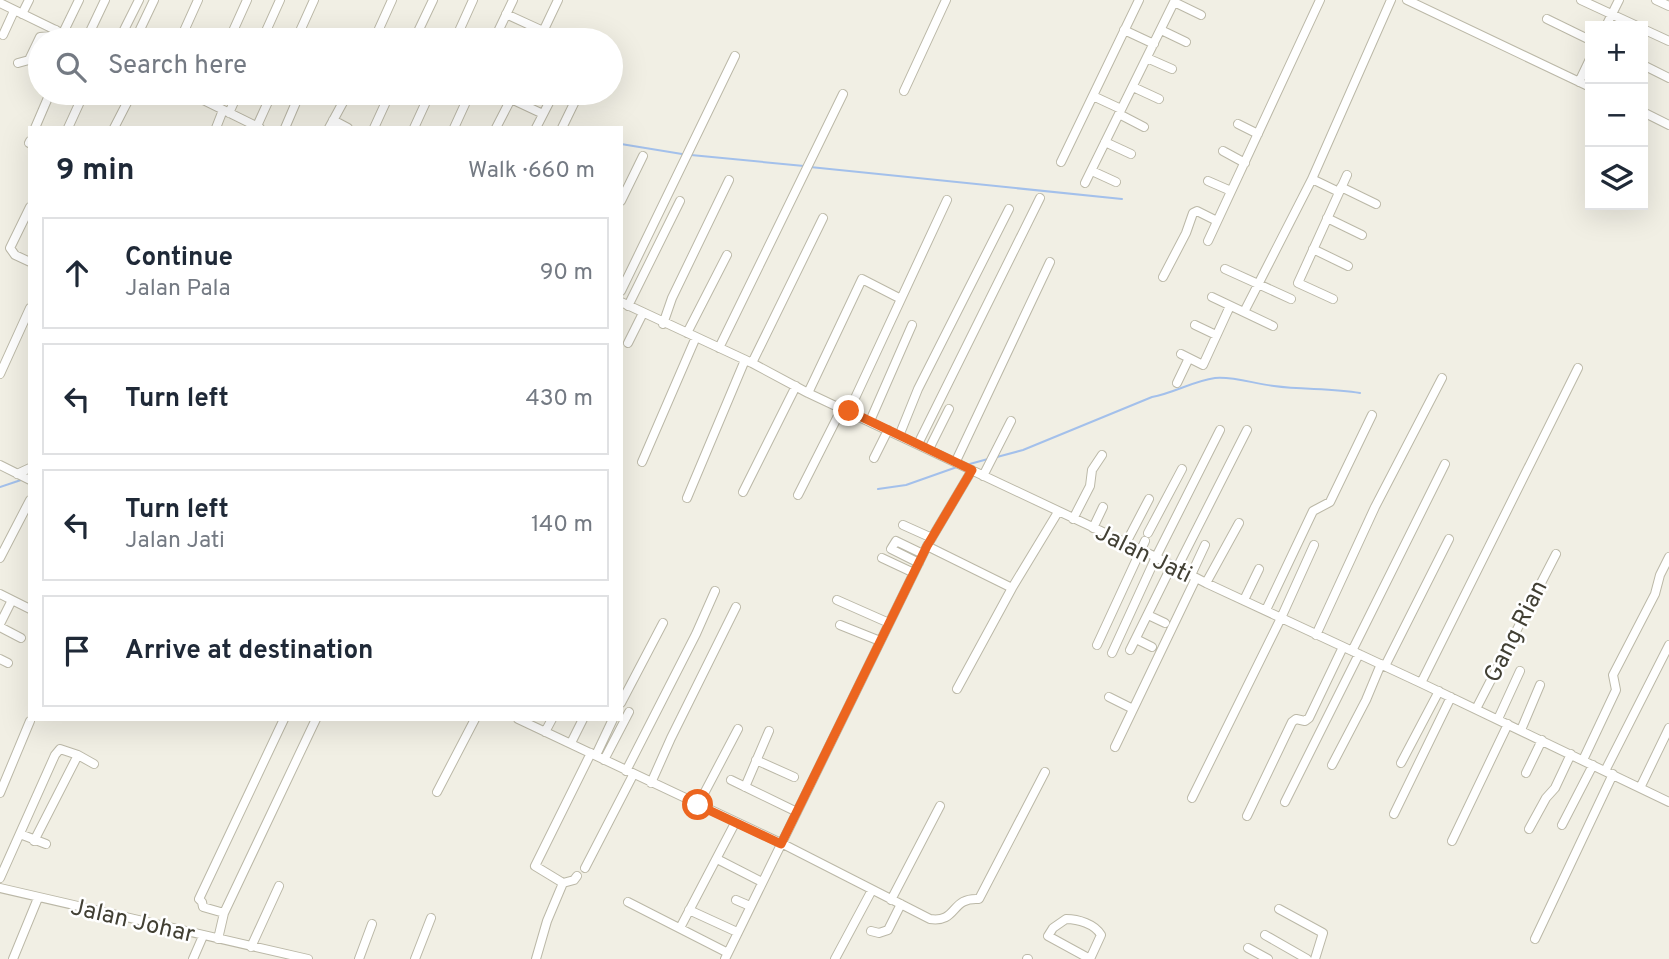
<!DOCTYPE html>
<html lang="en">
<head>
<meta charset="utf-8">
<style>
  :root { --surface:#fff; --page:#f6f6f7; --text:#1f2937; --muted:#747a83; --line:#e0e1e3 }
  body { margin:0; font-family:Overpass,sans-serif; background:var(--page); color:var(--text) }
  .controls { position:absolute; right:21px; top:21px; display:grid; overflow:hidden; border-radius:0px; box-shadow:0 7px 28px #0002 }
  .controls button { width:63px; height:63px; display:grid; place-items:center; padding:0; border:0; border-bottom:2px solid var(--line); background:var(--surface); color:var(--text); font:35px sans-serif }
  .stop { position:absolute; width:21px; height:21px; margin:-16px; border:5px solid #ec651f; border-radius:50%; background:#fff }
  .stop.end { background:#ec651f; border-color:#fff; box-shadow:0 2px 7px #0008 }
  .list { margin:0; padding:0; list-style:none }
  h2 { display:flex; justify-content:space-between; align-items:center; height:91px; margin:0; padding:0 28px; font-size:30px }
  h2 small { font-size:23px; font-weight:400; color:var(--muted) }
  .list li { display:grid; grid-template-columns:46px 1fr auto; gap:21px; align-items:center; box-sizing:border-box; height:112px; margin:0 14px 14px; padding:0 14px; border:2px solid var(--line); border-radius:0px }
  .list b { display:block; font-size:26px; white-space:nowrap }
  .list p { margin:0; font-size:23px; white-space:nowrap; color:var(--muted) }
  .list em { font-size:23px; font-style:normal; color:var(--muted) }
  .icon { flex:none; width:38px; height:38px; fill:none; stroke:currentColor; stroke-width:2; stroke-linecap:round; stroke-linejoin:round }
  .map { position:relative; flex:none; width:1669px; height:959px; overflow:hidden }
  .search { position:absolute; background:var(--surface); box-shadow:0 7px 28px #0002; left:28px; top:28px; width:595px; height:77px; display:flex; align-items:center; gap:18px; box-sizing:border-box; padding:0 24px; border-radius:38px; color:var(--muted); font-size:26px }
  .panel { position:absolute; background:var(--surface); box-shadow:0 7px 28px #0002; left:28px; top:126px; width:595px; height:595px; border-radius:0px }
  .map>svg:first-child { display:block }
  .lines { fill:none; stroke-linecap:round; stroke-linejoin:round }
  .stream { stroke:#a3c0eb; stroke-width:2 }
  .minor-casing { stroke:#bbb8a7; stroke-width:10 }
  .minor { stroke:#fff; stroke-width:8 }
  .route { stroke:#ec651f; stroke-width:9 }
  .labels { text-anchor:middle; stroke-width:5; stroke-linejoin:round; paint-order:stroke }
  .street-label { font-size:24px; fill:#424034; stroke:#fff }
</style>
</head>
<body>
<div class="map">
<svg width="1669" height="959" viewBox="0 0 1669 959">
  <rect width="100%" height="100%" fill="#f1efe4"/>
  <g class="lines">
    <!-- stream -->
    <path class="stream" d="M621,144L682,154
      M691,155L804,166
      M810,167L1122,199
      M997,457L1023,450L1152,397C1174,393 1193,381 1215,378C1233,376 1255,384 1274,386C1303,390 1332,388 1360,393
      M966,465L988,459
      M0,487L21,480
      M878,489L906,485L957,467"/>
    <defs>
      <path id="minor" d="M1407,0L1590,87
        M1581,0L1637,26
        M1656,0L1669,6
        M1174,2L1201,15
        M0,3L76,40
        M22,14L29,0
        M506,14L543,31
        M1547,19L1590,40
        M1606,26L1619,0
        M1643,29L1669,41
        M1124,30L1154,44
        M1161,30L1186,42
        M63,33L79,0
        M3,35L14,11
        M86,40L105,0
        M119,40L139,0
        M135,40L154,0
        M180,40L198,0
        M229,40L247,0
        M262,40L280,0
        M296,40L314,0
        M374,40L392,0
        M414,40L433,0
        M455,40L473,0
        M494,40L513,0
        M539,40L558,0
        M1147,58L1172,69
        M29,60L40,64
        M18,63L29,60L40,37L51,36L56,30
        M1643,65L1669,78
        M1579,82L1590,59
        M1133,87L1159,99
        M904,91L946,0
        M189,93L260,128
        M1093,96L1121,109
        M511,99L543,114
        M1643,112L1669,125
        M229,113L238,93
        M1119,114L1144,127
        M333,120L348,128
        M1238,124L1258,134
        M257,126L272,93
        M35,128L50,93
        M68,128L84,93
        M114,128L132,93
        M216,128L223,110
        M285,128L300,93
        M329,128L348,93
        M374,128L390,93
        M414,128L430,93
        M454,128L470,93
        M496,128L514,93
        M536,128L554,93
        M562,128L579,93
        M1105,142L1131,154
        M29,143L30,141
        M1223,151L1245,163
        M1061,162L1139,0
        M1092,171L1116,182
        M1312,179L1339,192
        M1208,181L1231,191
        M1085,183L1175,0
        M1341,187L1376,204
        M621,201L643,156
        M30,207L10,248L15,255L30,262
        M1327,218L1362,235
        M1208,241L1320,0
        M1313,249L1348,266
        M1225,269L1291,299
        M1163,277L1186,233L1193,213L1197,211L1217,221
        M621,291L735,56
        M1212,297L1273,326
        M1333,299L1298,283L1347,175
        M621,302L752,363L808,393L1156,557L1206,583L1421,683L1669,802
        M628,306L680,201
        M1244,312L1312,179L1391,0
        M663,324L672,298L729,180
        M1195,325L1216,335
        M687,333L727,255
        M628,343L643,313
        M719,348L843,94
        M1181,354L1203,365L1230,306
        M752,363L823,218
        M0,374L30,308
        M1177,383L1189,358
        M808,393L862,279L901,299
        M849,411L947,200
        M870,421L912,325
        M899,436L918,389L1009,209
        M918,444L1040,198
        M929,449L949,409
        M874,458L888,430
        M956,461L1050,262
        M642,462L696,337
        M0,465L30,480
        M17,474L30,468
        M983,476L1011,421
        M743,492L796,386
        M798,495L842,408
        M687,498L745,360
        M1073,519L1090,486L1092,470L1102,455
        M903,525L932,538
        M1093,528L1103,507
        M1148,533L1182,469
        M1126,543L1149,499
        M927,546L1012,588
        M0,558L30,500
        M882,558L914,573
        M919,563L891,549L896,541L923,554
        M1177,568L1247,430
        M1191,575L1205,545
        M1206,583L1239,523
        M0,594L30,609
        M837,600L889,623
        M1244,600L1259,569
        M1266,610L1313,511L1330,502L1372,415
        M1148,615L1165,623
        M1281,618L1314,545
        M0,624L12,600
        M840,625L880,641
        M0,627L21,638
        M1316,635L1375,507L1442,378
        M1136,639L1152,647
        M1097,645L1145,541
        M1130,650L1172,565
        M1352,651L1445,464
        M1112,653L1156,557L1220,430
        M0,659L8,663
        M1385,666L1449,539
        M1421,683L1578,368
        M957,689L1012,588L1058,512
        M1109,697L1133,709
        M621,703L663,623
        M1476,709L1556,554
        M518,719L781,843L930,919C958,923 950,897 979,899L1045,772
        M1498,719L1520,671
        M1521,730L1540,685
        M545,732L552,719
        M571,743L583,719
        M1115,747L1196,578
        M78,755L94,764
        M596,755L613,719
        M604,760L629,712
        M756,760L794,777
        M1583,760L1616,690L1613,675L1655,594L1660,575L1669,557
        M1401,763L1439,691
        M1332,765L1366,700L1381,664
        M626,771L696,634L715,591
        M1605,771L1669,645
        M1526,773L1542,740
        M731,780L797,812
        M651,783L671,738L736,607
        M745,787L769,731
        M1640,788L1669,728
        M437,792L475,719
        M0,793L30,721
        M1192,798L1281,618
        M1285,802L1359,654
        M698,805L738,729
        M1394,814L1451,697
        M1247,816L1292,722L1296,719L1305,721L1309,718L1343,647
        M1562,825L1593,765
        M1529,829L1546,798L1555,788L1571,754
        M20,834L46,844
        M1452,841L1508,724
        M717,859L762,882
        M585,868L633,775
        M0,878L55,755L60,749L78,755L34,841
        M563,883L535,866L591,753
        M563,883L574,880L577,876
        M0,888L308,959
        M736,900L750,906
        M891,900L940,806
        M628,902L728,953
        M1279,909L1323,933L1315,959
        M689,910L737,932
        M224,913L203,907L202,902L199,899L284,719
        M680,928L735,823
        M871,931L879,933L888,930L901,904
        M1265,935L1307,959
        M218,939L224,913L316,719
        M1535,939L1613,774
        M251,947L279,886
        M1248,948L1268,959
        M13,959L38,898
        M193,959L203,936
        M359,959L372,924
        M415,959L431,918
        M536,959L547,921L563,883
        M725,959L927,546L972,470
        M835,959L872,890
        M1027,959H1028
        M1090,959L1048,936L1053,928L1066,919C1078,919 1095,924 1101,935L1090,959"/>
    </defs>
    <!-- minor casing -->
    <use href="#minor" class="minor-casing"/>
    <!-- minor -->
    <use href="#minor" class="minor"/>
  </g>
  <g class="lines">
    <!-- route -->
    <path class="route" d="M698,805L781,844L927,546L972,470L849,411"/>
  </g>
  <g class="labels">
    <!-- street labels -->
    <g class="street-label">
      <text transform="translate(1144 553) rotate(26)" y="8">Jalan Jati</text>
      <text transform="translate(1515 631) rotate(-63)" y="8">Gang Rian</text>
      <text transform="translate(133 920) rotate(13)" y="8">Jalan Johar</text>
    </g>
  </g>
</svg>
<div class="controls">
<button>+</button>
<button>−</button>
<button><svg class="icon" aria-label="layers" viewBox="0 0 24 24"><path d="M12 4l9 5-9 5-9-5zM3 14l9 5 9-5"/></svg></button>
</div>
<div class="stop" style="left:698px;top:805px"></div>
<div class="stop end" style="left:849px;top:411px"></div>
<div class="search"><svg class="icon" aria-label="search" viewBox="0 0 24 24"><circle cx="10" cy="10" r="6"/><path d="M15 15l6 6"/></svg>Search here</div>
<section class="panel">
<h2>9 min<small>Walk · 660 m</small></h2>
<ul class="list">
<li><svg class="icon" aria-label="ahead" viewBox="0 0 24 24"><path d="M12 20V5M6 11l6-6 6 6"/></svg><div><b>Continue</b><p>Jalan Pala</p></div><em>90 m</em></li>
<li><svg class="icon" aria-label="left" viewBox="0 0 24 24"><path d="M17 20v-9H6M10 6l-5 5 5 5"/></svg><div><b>Turn left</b></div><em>430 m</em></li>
<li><svg class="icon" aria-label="left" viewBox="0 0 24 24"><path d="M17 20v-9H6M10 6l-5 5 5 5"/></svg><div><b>Turn left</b><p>Jalan Jati</p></div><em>140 m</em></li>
<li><svg class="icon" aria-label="arrive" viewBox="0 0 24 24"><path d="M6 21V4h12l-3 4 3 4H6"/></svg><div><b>Arrive at destination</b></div></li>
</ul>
</section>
</div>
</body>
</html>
